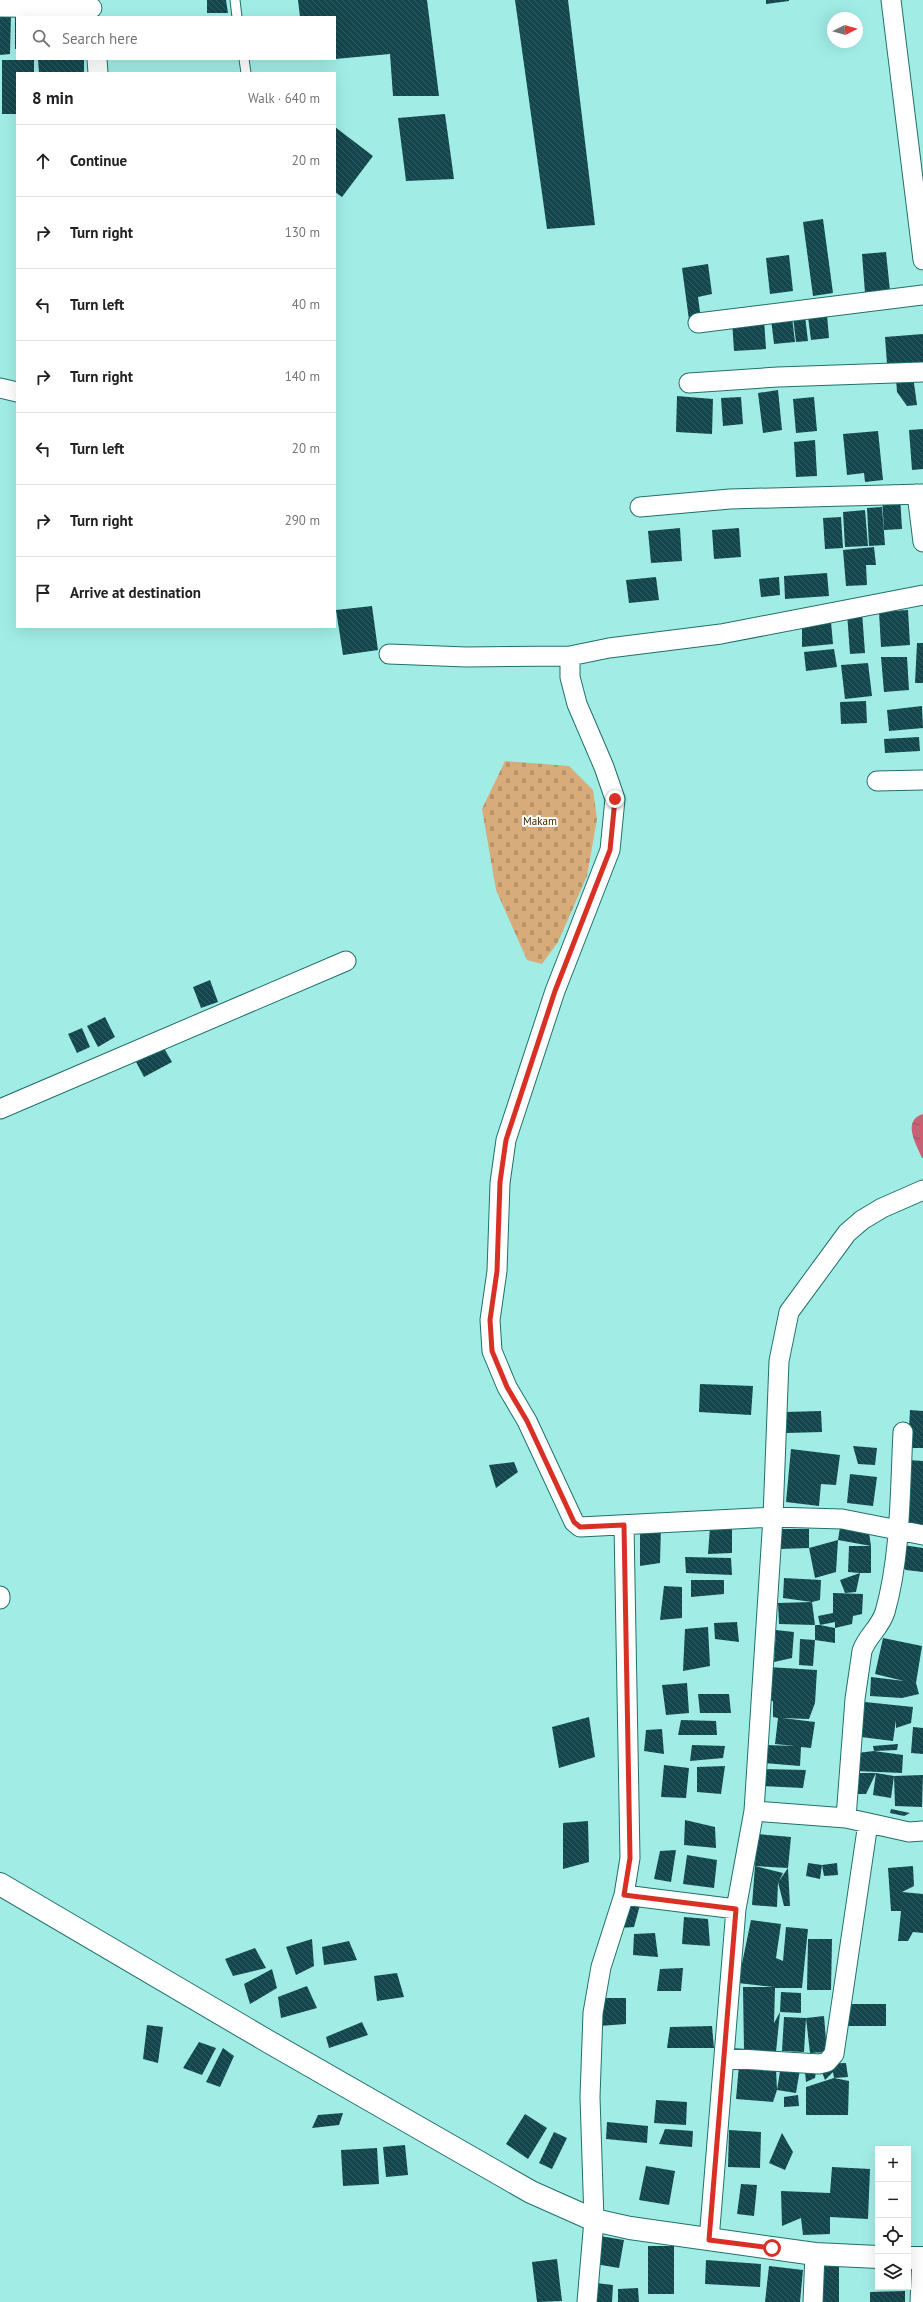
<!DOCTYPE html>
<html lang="en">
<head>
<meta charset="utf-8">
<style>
  :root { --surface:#fff; --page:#f2f2f2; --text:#202124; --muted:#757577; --line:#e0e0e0 }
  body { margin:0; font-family:"PT Sans",sans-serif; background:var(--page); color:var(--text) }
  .controls { position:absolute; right:12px; bottom:12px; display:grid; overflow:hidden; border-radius:0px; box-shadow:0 4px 16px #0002 }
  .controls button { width:36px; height:36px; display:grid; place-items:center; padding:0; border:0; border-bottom:1px solid var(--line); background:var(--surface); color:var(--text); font:20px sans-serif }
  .compass { position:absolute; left:827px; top:12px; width:36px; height:36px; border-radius:50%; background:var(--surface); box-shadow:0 4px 16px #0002; rotate:85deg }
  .stop { position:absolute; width:12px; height:12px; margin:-9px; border:3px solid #d93025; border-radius:50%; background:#fff }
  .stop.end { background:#d93025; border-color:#fff; box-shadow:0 1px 4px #0008 }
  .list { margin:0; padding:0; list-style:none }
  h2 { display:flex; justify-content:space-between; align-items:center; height:52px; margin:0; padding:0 16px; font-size:17px }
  h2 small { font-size:13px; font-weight:400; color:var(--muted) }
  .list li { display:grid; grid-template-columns:26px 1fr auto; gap:12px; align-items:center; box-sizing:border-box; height:72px; padding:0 16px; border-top:1px solid var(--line) }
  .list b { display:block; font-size:15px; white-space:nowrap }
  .list em { font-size:13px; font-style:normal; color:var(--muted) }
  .icon { flex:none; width:22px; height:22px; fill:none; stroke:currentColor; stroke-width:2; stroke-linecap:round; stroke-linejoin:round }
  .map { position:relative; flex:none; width:923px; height:2302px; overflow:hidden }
  .search { position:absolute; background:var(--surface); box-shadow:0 4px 16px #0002; left:16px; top:16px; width:320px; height:44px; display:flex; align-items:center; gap:10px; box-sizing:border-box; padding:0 14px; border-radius:0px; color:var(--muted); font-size:15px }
  .panel { position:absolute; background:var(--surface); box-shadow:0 4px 16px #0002; left:16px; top:72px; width:320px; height:556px; border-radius:0px }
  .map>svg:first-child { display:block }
  .cemetery { fill:url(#cemetery-stones) }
  .water { fill:url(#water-ripples) }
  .building { fill:url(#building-back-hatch) }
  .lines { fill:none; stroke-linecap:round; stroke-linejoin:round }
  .lane-casing { stroke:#20706b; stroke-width:11 }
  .street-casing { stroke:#20706b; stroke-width:21 }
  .secondary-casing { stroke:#20706b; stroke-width:24 }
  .lane { stroke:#fff; stroke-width:9 }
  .street { stroke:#fff; stroke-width:19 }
  .secondary { stroke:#fff; stroke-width:22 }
  .route { stroke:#d93025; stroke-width:5 }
  .labels { text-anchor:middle; stroke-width:4; stroke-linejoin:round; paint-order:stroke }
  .park-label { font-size:11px; fill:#442802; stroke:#fefefe }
</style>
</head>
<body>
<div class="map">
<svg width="923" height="2302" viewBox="0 0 923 2302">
  <defs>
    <pattern id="cemetery-stones" width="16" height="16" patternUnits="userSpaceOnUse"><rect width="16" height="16" fill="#d8ab7a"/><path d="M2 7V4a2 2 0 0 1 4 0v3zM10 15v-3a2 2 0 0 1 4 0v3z" fill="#b89268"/></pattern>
    <pattern id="water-ripples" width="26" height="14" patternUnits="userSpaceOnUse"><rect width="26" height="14" fill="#c86076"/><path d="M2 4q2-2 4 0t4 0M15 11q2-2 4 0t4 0" fill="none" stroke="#a04e5f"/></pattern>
    <pattern id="building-back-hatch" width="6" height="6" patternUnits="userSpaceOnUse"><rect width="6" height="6" fill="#13464d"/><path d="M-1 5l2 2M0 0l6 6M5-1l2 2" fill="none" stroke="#335d62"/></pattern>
  </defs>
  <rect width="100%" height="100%" fill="#a1ede6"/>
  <!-- cemetery -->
  <path class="cemetery" d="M505,761L569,766L593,790L597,819L587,876L558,942L542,964L527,960L496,890L482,809Z"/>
  <!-- water -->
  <path class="water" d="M923,1114V1158H922C917,1145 901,1121 923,1114Z"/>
  <!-- building -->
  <path class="building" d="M207,0H226L228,13H207Z
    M298,0H427L439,96H393L390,54L335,59V17H300Z
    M515,0H568L595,225L547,229Z
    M766,0H789V1L766,4Z
    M15,12H39V17H17V49H15Z
    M0,13H11L10,54L0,55Z
    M38,59H84V73H39Z
    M2,60H34V73H17V114H2Z
    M445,114L454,179L406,181L398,118Z
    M335,127L373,156L342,197L335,192Z
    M823,219L833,293L813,296L803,222Z
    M886,252L890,291L865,293L862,254Z
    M789,255L793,291L770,294L766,258Z
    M708,264L712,294L698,297L701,319L689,320L682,268Z
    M827,315L829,338L811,340L808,317Z
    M805,316L808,341L796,342L793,317Z
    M792,317L795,342L774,344L771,319Z
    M764,319L766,349L734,351L732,321Z
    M923,334V362L887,364L885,337Z
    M913,376L917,405L907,406L897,392L896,379Z
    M778,390L782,430L763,433L758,393Z
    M677,396L713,399L712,434L676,432Z
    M741,397L743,424L723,426L721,398Z
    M814,397L817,431L796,433L793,399Z
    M923,429V469L912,470L909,430Z
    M878,431L883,480L865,482L864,473L847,475L843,434Z
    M815,440L817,476L796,477L794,442Z
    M900,496L902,529L884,530L882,497Z
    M882,507L885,545L869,546L867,508Z
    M865,510L868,546L845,547L843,512Z
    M841,517L843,548L825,549L823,518Z
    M680,528L682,561L651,563L648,531Z
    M739,528L741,557L714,559L712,530Z
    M874,547L876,565H866L867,585L846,586L843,550Z
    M827,573L829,596L785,599L784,576Z
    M656,577L659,600L629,603L626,580Z
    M779,577L780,595L761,597L759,579Z
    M372,606L378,650L343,655L336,610Z
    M908,610L910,645L881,647L879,612Z
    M862,612L865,653L850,654L847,613Z
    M831,622L833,644L802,647V625Z
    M917,643H923V683H915Z
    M834,649L837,667L806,671L804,652Z
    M881,657H907L909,690L884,692Z
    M868,663L872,696L845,699L841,665Z
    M866,701L867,723L841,724L840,702Z
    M922,706L923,728L889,731L887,710Z
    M919,737L920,751L885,753L884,739Z
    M210,980L218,1002L201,1008L193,987Z
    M105,1017L115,1037L98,1047L87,1026Z
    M82,1028L90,1047L77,1053L68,1034Z
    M161,1043L172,1062L144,1077L134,1058Z
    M700,1384L753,1386L751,1415L699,1412Z
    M910,1410L923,1411V1448H908Z
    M821,1411L822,1432L786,1433L785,1412Z
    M853,1446L877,1448L875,1465L858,1464Z
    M791,1449L840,1455L836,1485L821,1484L819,1506L786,1502Z
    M909,1460L923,1461V1526L901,1523Z
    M514,1462L518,1472L496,1488L489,1465Z
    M850,1474L877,1477L873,1506L847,1503Z
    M841,1521L868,1526L871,1546V1573H860L856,1592L845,1593L840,1580L860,1573L848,1572L849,1546H871L838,1540Z
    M661,1525L660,1563L640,1566V1527Z
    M710,1527H732V1553L708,1554Z
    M779,1529H809V1548L838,1540L836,1572L815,1578L809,1548L780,1549Z
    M903,1545L923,1548V1572L906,1570L900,1565Z
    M685,1557L731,1558L732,1575L686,1573Z
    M784,1578L821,1580L820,1600L812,1602L815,1625L779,1624L778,1603L812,1602L783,1598Z
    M691,1580H724V1594L691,1597Z
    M664,1586L682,1587V1618L660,1620Z
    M833,1593L863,1594L862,1614L853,1616L852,1624L835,1628V1622L820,1625L835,1628V1643L815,1640V1625H820L818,1616L833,1613Z
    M737,1622L739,1642L715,1639L714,1623Z
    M708,1627L710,1666L683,1671L685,1629Z
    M776,1630L794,1632L792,1658L774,1662Z
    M883,1638L922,1646L916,1683L919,1694L902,1698L870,1696L871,1677L904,1681L875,1674Z
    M800,1639L815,1640L813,1666L799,1665Z
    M768,1667L817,1670L815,1703L809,1719L782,1718L815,1722L811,1748L801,1747L800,1766L764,1763L765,1745L795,1746L775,1744L778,1718L773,1717V1701L766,1700Z
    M687,1683L689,1713L666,1715L662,1685Z
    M698,1694H729L731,1713H700Z
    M865,1702L913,1707L911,1723L896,1728V1720L893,1741L861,1737Z
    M589,1717L595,1757L559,1768L552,1727Z
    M681,1720L716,1721L717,1735H678Z
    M913,1727L923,1728V1754L911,1753Z
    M662,1729L664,1754L644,1751L646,1730Z
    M898,1744L897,1750L874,1751L903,1755L902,1773L856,1771L857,1753L874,1751L873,1746Z
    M692,1745L725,1746L723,1758L690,1761Z
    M664,1765L689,1768L686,1798L661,1797Z
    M725,1766L721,1794L697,1792V1767Z
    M762,1769L806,1770L803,1788L762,1786Z
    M850,1773H876L866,1794H850Z
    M876,1773L894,1776L923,1775L922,1807L895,1806L894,1776L891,1798L873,1795Z
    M891,1809L910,1813L904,1816L890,1813Z
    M685,1820L715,1827L716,1848L684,1845Z
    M588,1821L589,1862L563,1869V1823Z
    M757,1834L791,1837L788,1868L755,1866L783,1873L779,1881L788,1868L790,1906H784L778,1882L777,1907L752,1905L755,1866Z
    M676,1850L671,1882L654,1879L660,1851Z
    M687,1855L717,1860L714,1888L683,1884Z
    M808,1863L822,1865L820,1879L806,1876Z
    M837,1863L838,1875L824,1876L822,1865Z
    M913,1866L914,1886L902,1892L923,1894V1933L913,1932L908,1941H898L901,1911H891L888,1868Z
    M625,1901L640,1905L634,1927L619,1928Z
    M684,1917L708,1919L710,1946L682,1944Z
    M751,1920L781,1924L776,1958L783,1961L786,1927L808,1929L802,1988H775L774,2023L780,2012L776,2052L744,2051L743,1987H774L738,1983Z
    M655,1933L658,1957L633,1955L634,1934Z
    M312,1939L314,1966L296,1975L286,1947Z
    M808,1939H832L831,1990H807Z
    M349,1941L357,1960L324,1965L322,1947Z
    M255,1948L266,1968L233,1976L225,1959Z
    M683,1968L681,1991H657L660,1969Z
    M272,1969L277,1988L250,2004L244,1984Z
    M397,1973L404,1997L377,2001L374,1976Z
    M307,1986L317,2008L281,2018L278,1997Z
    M781,1992L801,1993V2013L780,2012Z
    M603,1998H626V2024L599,2026Z
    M846,2004H886V2026H846Z
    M824,2016L827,2052L810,2053L806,2018Z
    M784,2017L806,2018L804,2052L782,2051Z
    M362,2022L368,2035L329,2048L326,2037Z
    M147,2025L163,2027L158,2063L143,2059Z
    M712,2026L714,2048H667L670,2027Z
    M199,2042L216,2048L202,2075L183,2068Z
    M223,2048L234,2056L220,2087L206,2082Z
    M846,2063L848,2077L834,2078L833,2072L825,2080L819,2064Z
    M739,2065L776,2069L777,2090L773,2102L736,2099Z
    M781,2065L800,2069L796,2093L777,2090Z
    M805,2072H816L815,2078L806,2082Z
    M834,2078L849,2081L848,2115H806V2087Z
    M798,2095L799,2106L784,2107V2097Z
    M656,2100L687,2102L686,2125L654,2123Z
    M343,2113L339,2125L312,2128L318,2115Z
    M525,2114L547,2128L528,2159L506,2144Z
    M607,2122L648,2126L647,2143L606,2139Z
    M665,2129L693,2131L692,2147L659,2144Z
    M729,2130L761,2132L760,2168L728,2167Z
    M554,2132L567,2138L552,2169L539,2163Z
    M782,2133L793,2152L785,2170L769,2163Z
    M405,2145L408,2175L386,2177L383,2147Z
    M377,2148L379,2184L343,2186L341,2150Z
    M646,2166L675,2171L669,2205L639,2200Z
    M832,2167L870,2169L868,2219L830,2217V2234L803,2235L801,2218L782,2226L781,2191L830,2193Z
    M741,2184L757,2185L754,2216L737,2214Z
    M600,2236L624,2240L619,2268L595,2264Z
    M648,2246H674V2294H648Z
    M557,2259L562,2301L537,2302L532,2262Z
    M706,2260L761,2264L760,2287L705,2284Z
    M821,2264H839V2302H822Z
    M769,2266L803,2270L800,2302H765Z
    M596,2283L613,2285L612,2302H595Z
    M638,2288L639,2302H618V2289Z
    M905,2291V2302H870V2292Z"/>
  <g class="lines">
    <defs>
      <path id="lane" d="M235,0L237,17
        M244,59L246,73"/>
      <path id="street" d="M891,0L923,260
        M0,7L92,8
        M97,59L98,73
        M698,323L923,295
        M689,383L778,377L923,372
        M0,388L17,392
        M917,494L923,542
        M640,507L730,499L923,494
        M389,654L466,657L570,656L609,648L721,634L923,595
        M570,656V677L577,704L604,767L615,799L610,850L555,991L506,1140L500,1183L497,1271L490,1320L492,1351L507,1387L527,1421L574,1522L580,1527L773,1517L842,1519L923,1535
        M877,781L923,780
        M0,1109L346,961
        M0,1596V1599
        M754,1811L846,1818L909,1832L923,1831
        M846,1818L855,1699L862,1651C867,1636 880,1628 885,1612C901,1556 900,1490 903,1432
        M624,1895L736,1909
        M724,2058L819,2064L827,2062L834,2054L868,1823
        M709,2240L736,1909L754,1811L773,1517L779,1361L789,1312L847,1233L862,1220L882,1208L923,1190
        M587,2302L594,2220L590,2097L593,2013L601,1967L624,1895L630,1858L624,1525
        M813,2302L815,2254
        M920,2302L922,2258"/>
      <path id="secondary" d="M0,1884L269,2042L531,2192L594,2220L630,2228L815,2254L878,2257
        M908,2258H923"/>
    </defs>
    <!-- lane casing -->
    <use href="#lane" class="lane-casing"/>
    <!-- street casing -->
    <use href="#street" class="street-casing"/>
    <!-- secondary casing -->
    <use href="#secondary" class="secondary-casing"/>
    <!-- lane -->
    <use href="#lane" class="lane"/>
    <!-- street -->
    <use href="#street" class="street"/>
    <!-- secondary -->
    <use href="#secondary" class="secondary"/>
  </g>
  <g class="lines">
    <!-- route -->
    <path class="route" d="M615,799L610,850L555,991L506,1140L500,1182L497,1271L490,1320L492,1351L507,1387L527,1421L574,1522L580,1527L624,1525L630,1858L624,1895L736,1909L709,2240L772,2248"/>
  </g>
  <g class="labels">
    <!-- park labels -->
    <g class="park-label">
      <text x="540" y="825">Makam</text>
    </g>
  </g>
</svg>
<div class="controls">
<button>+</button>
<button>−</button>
<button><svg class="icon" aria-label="locate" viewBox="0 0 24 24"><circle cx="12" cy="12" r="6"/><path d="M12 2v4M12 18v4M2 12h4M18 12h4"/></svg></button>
<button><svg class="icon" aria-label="layers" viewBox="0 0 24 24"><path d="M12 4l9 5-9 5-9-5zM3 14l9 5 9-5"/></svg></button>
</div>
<svg class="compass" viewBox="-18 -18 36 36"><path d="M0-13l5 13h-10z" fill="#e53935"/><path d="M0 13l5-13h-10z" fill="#757577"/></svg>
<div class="stop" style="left:772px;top:2248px"></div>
<div class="stop end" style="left:615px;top:799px"></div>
<div class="search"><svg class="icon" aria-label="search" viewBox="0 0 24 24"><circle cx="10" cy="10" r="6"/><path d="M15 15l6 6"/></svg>Search here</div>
<section class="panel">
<h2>8 min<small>Walk · 640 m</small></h2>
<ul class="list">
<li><svg class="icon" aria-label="ahead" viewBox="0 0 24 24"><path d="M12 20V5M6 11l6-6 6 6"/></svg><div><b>Continue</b></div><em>20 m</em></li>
<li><svg class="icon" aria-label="right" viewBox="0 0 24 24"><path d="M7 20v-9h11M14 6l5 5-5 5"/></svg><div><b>Turn right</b></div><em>130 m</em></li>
<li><svg class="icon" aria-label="left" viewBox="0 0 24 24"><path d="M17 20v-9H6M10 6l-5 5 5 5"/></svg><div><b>Turn left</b></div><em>40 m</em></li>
<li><svg class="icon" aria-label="right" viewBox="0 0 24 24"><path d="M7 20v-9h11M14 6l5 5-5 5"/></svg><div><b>Turn right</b></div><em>140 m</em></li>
<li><svg class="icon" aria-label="left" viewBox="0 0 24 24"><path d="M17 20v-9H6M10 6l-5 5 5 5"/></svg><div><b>Turn left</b></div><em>20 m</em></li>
<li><svg class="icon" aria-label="right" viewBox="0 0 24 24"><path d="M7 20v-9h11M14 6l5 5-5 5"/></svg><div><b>Turn right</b></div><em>290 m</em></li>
<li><svg class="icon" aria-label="arrive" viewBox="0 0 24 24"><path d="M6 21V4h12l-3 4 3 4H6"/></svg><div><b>Arrive at destination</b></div></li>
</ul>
</section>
</div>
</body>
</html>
